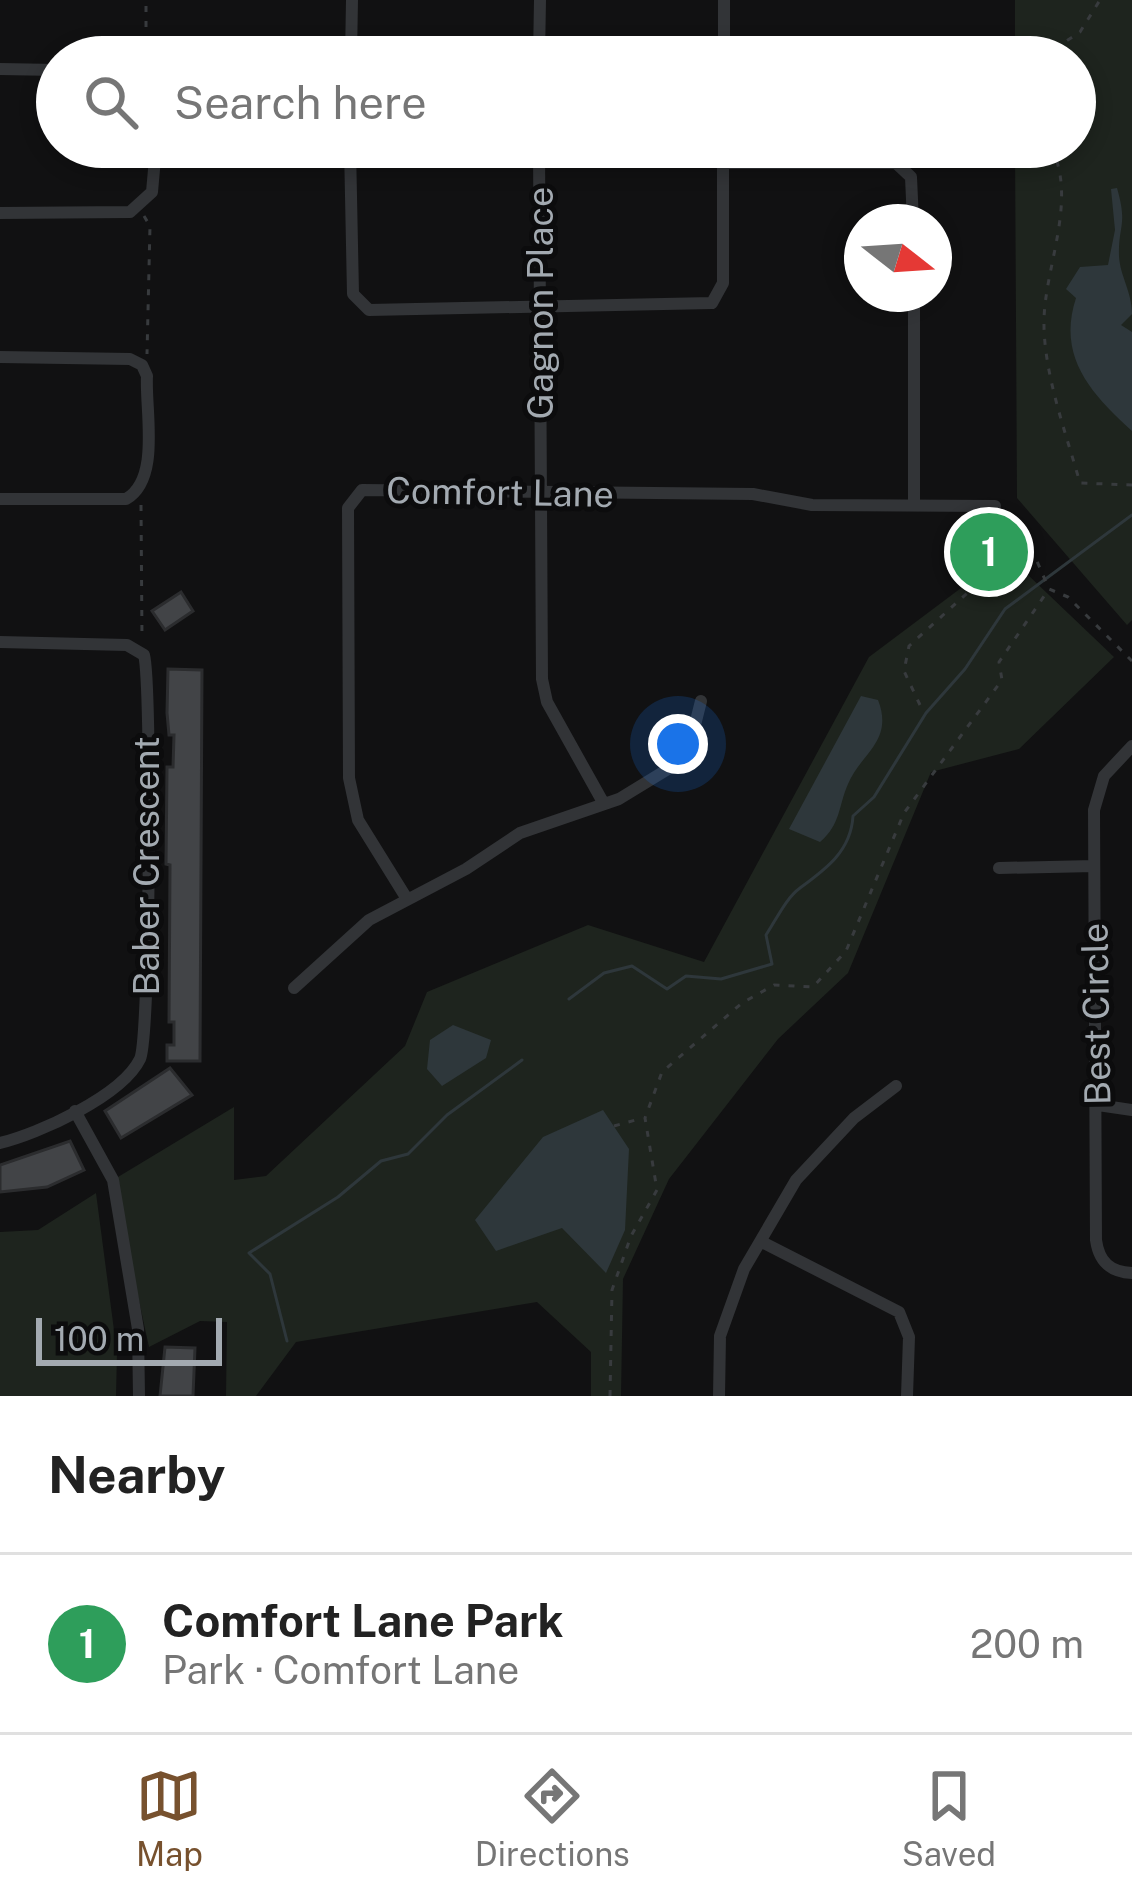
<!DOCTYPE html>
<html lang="en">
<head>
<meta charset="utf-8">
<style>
  :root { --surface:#fff; --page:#f6f6f6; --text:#222; --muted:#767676; --line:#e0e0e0; --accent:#77512e }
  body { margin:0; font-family:"Public Sans",sans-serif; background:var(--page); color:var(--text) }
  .compass { position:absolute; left:844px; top:204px; width:108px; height:108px; border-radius:50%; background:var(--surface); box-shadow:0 6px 18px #0003; rotate:107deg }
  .scale { position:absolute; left:36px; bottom:30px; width:186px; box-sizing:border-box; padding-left:12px; border:6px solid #a3aab1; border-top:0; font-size:33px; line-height:42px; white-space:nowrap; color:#a3aab1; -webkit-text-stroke:9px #0c0c0d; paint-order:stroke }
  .you { position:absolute; left:678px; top:744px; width:42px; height:42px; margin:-30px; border:9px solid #fff; border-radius:50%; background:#1a73e8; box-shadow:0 0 0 18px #1a73e833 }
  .badge { display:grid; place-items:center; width:78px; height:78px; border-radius:50%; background:var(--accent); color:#fff; font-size:39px; font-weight:700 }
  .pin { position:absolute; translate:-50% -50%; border:6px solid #fff; box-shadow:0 3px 12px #0006 }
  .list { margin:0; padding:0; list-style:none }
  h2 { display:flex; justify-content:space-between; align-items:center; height:156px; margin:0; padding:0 48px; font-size:51px }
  h2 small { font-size:39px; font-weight:400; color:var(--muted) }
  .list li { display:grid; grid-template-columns:78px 1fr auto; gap:36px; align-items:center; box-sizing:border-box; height:180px; padding:0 48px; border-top:3px solid var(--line) }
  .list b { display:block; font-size:45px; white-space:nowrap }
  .list p { margin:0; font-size:39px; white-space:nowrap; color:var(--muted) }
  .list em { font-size:39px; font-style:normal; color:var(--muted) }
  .icon { flex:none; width:66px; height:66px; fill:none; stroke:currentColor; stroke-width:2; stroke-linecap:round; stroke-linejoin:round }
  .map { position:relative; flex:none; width:1132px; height:1396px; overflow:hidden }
  .search { position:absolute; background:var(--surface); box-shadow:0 6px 18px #0003; left:36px; right:36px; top:36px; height:132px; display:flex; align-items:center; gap:30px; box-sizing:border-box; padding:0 42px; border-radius:66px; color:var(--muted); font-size:45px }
  .sheet { height:336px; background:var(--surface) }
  nav { display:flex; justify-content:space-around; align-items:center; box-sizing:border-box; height:168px; border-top:3px solid var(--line); background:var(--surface); font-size:33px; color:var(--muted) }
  nav a { display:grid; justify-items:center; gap:6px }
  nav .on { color:var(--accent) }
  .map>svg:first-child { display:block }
  .green { fill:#1e241e }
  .water { fill:#2e373b }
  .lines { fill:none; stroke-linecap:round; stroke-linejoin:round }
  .stream { stroke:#2e373b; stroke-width:3 }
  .building { fill:#424447; stroke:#2b2c2e; stroke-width:3 }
  .path { stroke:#383b3e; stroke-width:3; stroke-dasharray:6 9; stroke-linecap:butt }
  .minor { stroke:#323437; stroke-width:12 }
  .labels { text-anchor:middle; stroke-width:10; stroke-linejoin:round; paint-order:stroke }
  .street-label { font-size:36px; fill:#a3aab1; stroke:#0c0c0d }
</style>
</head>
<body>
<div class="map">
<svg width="1132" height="1396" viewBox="0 0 1132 1396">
  <rect width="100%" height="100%" fill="#111112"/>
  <!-- green -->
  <path class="green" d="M1015,0H1132V620L1127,625L1017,498L1015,147H1075V57H1015Z
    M968,520H999L1012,528L1014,549L1007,555L1114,657L1019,749L931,772L848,973L778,1039L669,1179L623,1279L621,1396H591V1352L537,1302L296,1342L256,1396H226L227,1322L200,1321L149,1347L113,1180L234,1107V1180L266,1176L405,1046L427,992L588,925L704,962L869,657L969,582Z
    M96,1193L117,1353L116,1396H0V1232L38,1230Z"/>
  <!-- water -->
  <path class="water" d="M1117,188C1128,226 1118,225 1119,256C1120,276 1132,292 1132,314L1121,325L1132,332V431C1090,393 1057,356 1076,298L1066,289L1080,267L1108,265L1115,230L1111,189Z
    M861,696L878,700C894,741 861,753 848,784C838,807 841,824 820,842L789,829Z
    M453,1025L491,1040L486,1058L442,1086L427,1069L430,1040Z
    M603,1110L629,1149L625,1230L606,1273L562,1228L496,1251L475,1220L543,1137Z"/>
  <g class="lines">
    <!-- stream -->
    <path class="stream" d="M569,999L604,973L632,966L667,989L686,976L721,979L772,964L766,935C776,920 786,898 800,888C826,869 851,851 853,816L874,797L926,713L965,669L1005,609L1132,515
      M287,1341L270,1274L249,1253L338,1197L381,1161L408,1154L447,1115L522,1060"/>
  </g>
  <!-- building -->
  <path class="building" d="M181,592L193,611L165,630L152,611Z
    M168,669L202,670L200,1061H167V1045H174V1022H169L170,865L166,864L167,767H173L174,735H169L167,713Z
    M170,1068L192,1095L121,1138L105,1111Z
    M70,1141L84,1170L47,1187L0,1192V1165Z
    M165,1347L195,1348L193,1396H160Z"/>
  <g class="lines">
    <!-- path -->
    <path class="path" d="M146,57V0
      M1042,57L1080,32L1100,0
      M1051,147C1078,199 1045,266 1044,320C1043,372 1066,433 1080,483L1132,485
      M144,216L150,226L147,354
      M141,505L142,639
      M1000,515L1036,559L1049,589L1068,597L1132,661
      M920,705L904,671L909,646L1009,555L1027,548
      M614,1126L643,1118
      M610,1396L612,1290L631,1236L657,1190L645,1118L662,1072L742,1003L774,985L813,987L846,951L904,813L1002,680L999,662L1049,589"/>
    <!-- minor -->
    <path class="minor" d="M351,57L352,0
      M539,57L540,0
      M724,57V0
      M0,69L57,70
      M350,147L353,294L369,310L712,303L723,283V147
      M539,147L542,679L547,702L604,804
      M723,163H896L911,177L913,222
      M0,213L130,212L152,192L156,147
      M914,294V505
      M0,357L130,359L142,365L147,376C145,411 161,479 126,499H0
      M0,642L127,645L144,655C152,684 150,1038 140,1059C122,1096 38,1134 0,1143
      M1132,746L1104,776L1094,810L1096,1240C1099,1262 1110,1272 1132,1273
      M999,868L1094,866
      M407,899L358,820L349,778L348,508L362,490L753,494L812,505L995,506
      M294,988L369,920L466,869L520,833L619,799L678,763L690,745L701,701
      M1098,1105L1132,1110
      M75,1111L113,1180L138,1329L139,1396
      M762,1242L899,1312L909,1337L907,1396
      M719,1396L720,1336L744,1269L796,1180L854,1118L896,1086"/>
  </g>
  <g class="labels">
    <!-- street labels -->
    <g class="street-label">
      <text transform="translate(540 303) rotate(-90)" y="13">Gagnon Place</text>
      <text transform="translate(500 492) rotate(1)" y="13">Comfort Lane</text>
      <text transform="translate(146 866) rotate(-90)" y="13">Baber Crescent</text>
      <text transform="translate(1096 1014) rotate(-91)" y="13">Best Circle</text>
    </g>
  </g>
</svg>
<svg class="compass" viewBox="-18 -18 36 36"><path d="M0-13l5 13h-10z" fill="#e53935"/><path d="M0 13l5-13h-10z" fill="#767676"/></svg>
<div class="scale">100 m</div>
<div class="you"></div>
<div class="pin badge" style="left:989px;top:552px;background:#2e9e5b">1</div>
<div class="search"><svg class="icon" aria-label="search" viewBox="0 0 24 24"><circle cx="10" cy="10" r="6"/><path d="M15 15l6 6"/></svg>Search here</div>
</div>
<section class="sheet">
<h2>Nearby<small></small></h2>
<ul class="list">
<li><span class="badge" style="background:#2e9e5b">1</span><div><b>Comfort Lane Park</b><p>Park · Comfort Lane</p></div><em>200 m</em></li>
</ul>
</section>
<nav>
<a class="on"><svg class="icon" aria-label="map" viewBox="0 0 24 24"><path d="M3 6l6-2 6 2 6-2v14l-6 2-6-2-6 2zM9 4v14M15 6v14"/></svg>Map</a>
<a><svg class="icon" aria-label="directions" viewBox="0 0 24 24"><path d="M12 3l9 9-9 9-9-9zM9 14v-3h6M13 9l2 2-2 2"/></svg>Directions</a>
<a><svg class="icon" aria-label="saved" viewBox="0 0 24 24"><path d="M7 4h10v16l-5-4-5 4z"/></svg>Saved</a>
</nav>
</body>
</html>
